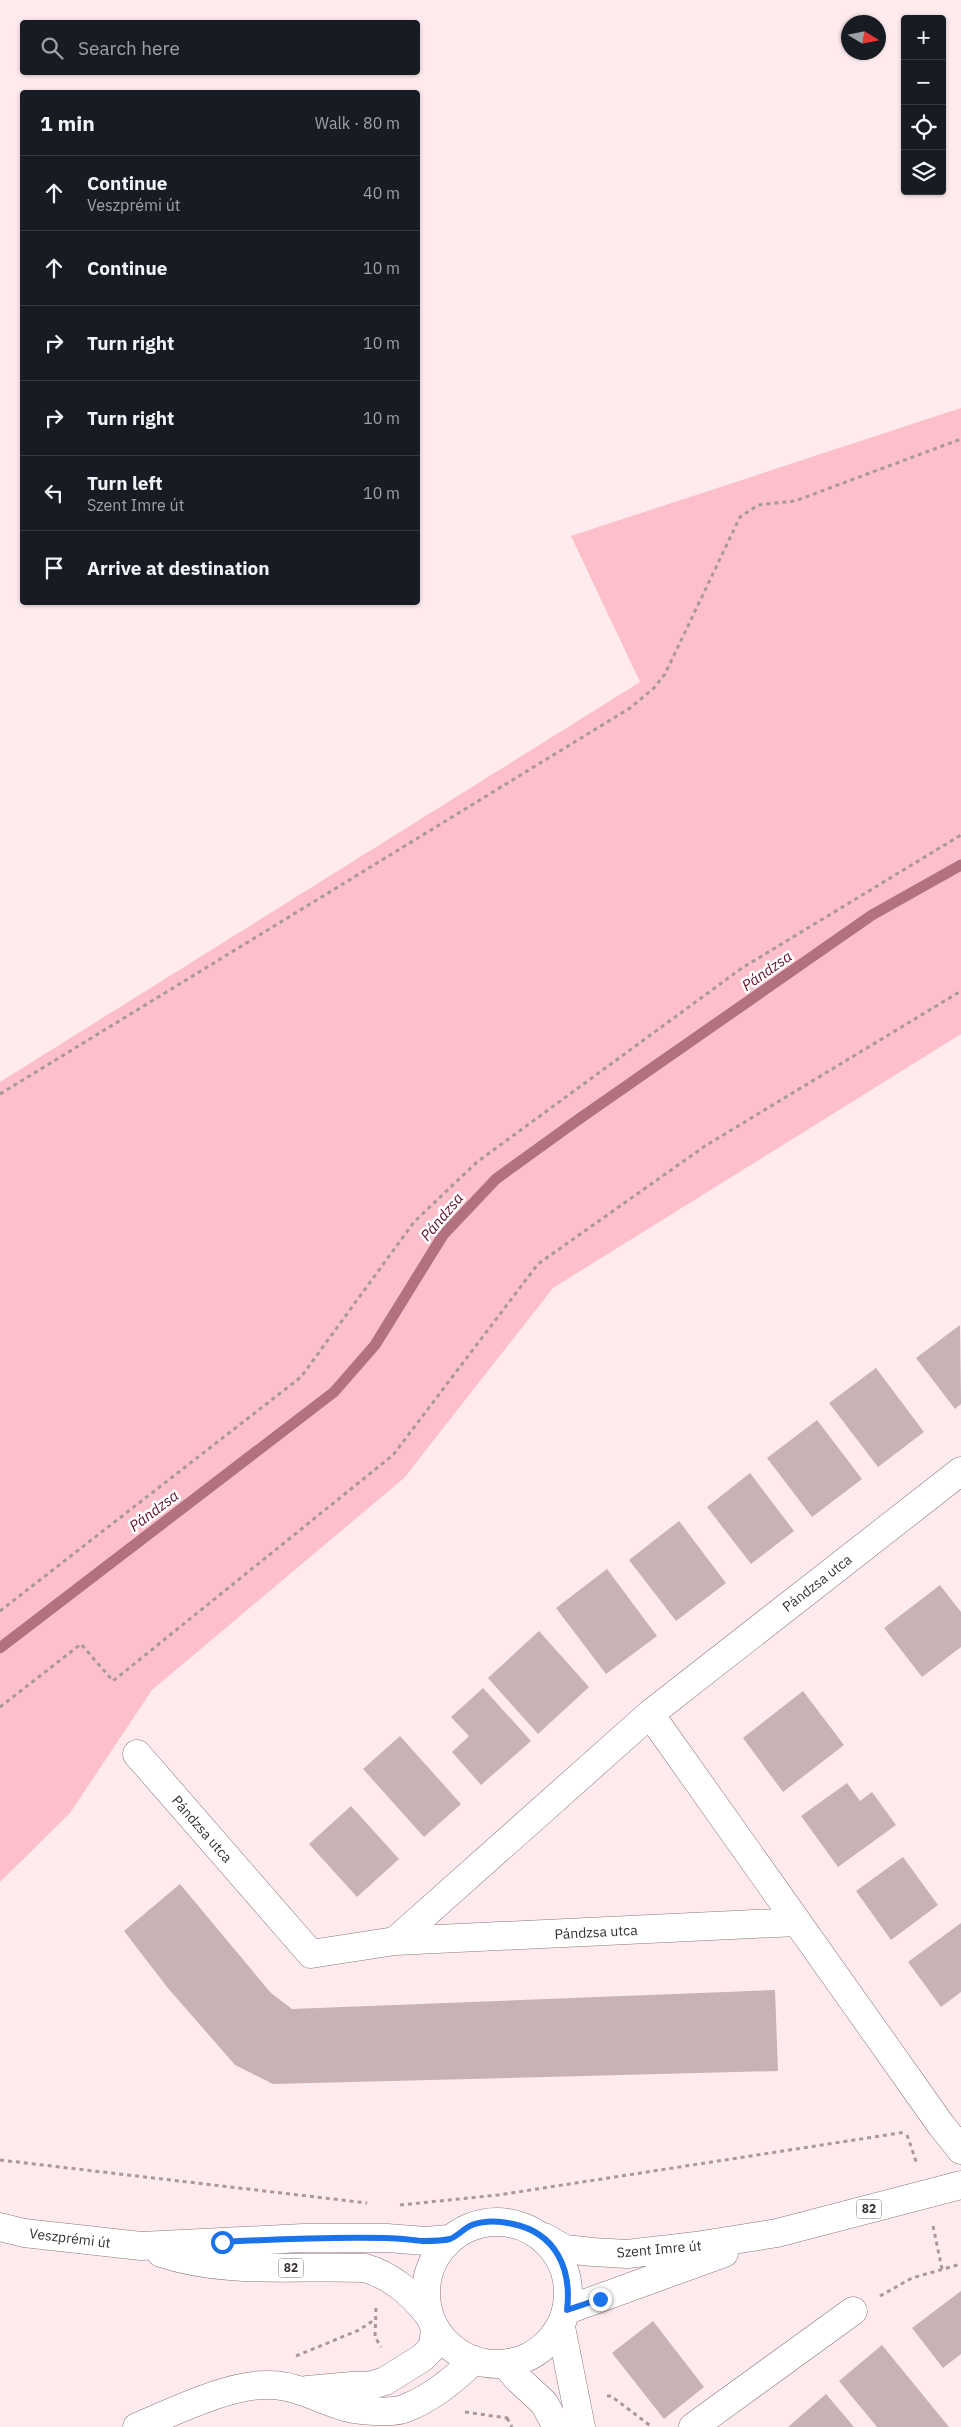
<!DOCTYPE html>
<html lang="en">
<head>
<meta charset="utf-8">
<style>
  :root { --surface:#171b24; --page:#20242c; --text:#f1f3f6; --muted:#9ea1a6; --line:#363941 }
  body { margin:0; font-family:"IBM Plex Sans",sans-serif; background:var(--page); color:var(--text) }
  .controls { position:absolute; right:15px; top:15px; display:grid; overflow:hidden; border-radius:5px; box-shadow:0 1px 4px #0004 }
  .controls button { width:45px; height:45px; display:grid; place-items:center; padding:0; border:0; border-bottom:1px solid var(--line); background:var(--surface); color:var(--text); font:25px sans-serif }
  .compass { position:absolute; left:841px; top:15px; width:45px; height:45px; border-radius:50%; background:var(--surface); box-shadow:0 1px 4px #0004; rotate:100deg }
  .stop { position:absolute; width:15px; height:15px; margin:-11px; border:4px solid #1a73e8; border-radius:50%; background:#fff }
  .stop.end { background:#1a73e8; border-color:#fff; box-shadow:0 1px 5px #0008 }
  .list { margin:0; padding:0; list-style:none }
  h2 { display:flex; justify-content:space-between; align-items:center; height:65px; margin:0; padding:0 20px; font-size:21px }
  h2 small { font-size:16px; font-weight:400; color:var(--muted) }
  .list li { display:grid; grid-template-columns:32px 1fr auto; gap:15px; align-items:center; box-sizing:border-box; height:75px; padding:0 20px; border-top:1px solid var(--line) }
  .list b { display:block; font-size:19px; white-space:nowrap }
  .list p { margin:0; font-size:16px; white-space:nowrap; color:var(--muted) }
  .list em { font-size:16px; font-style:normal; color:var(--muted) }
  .icon { flex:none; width:28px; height:28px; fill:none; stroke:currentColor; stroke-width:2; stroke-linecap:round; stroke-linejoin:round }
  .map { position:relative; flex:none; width:961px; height:2427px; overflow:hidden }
  .search { position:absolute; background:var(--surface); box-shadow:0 1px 4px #0004; left:20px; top:20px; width:400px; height:55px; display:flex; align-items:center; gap:12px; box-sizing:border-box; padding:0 18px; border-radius:5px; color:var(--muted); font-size:19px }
  .panel { position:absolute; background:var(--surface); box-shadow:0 1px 4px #0004; left:20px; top:90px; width:400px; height:515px; border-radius:5px }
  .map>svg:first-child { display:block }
  .green { fill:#fdbfc9 }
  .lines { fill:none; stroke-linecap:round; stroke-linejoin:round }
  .stream { stroke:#b2717e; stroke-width:11 }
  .building { fill:#c7b3b6 }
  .street-casing { stroke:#887679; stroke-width:29 }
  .secondary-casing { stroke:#887679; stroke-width:29 }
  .primary-casing { stroke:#887679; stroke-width:29 }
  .path { stroke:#a7989b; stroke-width:3; stroke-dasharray:4 4; stroke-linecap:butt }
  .street { stroke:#fff; stroke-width:28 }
  .secondary { stroke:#fff; stroke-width:28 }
  .primary { stroke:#fff; stroke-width:28 }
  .route { stroke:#1a73e8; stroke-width:6 }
  .labels { text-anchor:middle; stroke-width:5; stroke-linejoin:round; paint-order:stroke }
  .shield { fill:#fff; stroke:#746f70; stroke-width:1 }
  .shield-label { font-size:12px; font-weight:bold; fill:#383132 }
  .street-label { font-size:14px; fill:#383132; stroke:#fff }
  .water-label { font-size:15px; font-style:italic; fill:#61112a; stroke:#fff }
</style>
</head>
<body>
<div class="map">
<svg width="961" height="2427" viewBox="0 0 961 2427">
  <rect width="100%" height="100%" fill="#ffebee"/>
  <!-- green -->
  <path class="green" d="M961,408V1034L553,1288L404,1478L152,1690L70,1813L0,1882V1082L640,682L571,536Z"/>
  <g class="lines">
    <!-- stream -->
    <path class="stream" d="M0,1648L334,1392L375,1345L443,1235L496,1179L579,1119L872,915L961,865"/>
  </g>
  <!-- building -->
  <path class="building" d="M960,1325L961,1404L955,1409L916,1358Z
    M876,1368L924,1432L878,1467L829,1403Z
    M817,1420L862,1479L812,1517L767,1458Z
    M750,1473L794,1531L751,1564L707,1507Z
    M679,1521L726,1583L676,1621L629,1560Z
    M607,1569L657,1636L606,1674L556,1608Z
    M940,1585L961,1612V1647L922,1677L884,1628Z
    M539,1631L589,1687L538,1734L488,1678Z
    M483,1688L531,1741L481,1785L452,1752L469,1736L451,1717Z
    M803,1691L844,1745L783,1792L743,1738Z
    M400,1736L461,1804L424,1837L363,1769Z
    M847,1783L860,1801L872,1792L896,1825L838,1867L801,1816Z
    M351,1806L399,1859L357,1897L309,1844Z
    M903,1857L938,1905L891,1940L856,1891Z
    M180,1884L271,1993L292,2009L775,1990L778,2071L273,2084L235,2065L167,1987L124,1931Z
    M961,1923V1992L941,2007L908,1962Z
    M961,2291V2354L943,2368L912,2328Z
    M653,2321L704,2387L664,2419L612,2353Z
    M882,2345L949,2427H877L839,2381Z
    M826,2394L854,2427H788Z"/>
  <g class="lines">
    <defs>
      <path id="street" d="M650,1714L941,2125L961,2150
        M137,1754L311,1954L395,1941L797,1922
        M395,1941L650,1714L961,1471
        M307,2390L352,2386H369L385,2381L422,2358L433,2347L435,2329
        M137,2427C173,2412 231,2383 270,2385C295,2385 319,2399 342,2406C355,2411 394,2414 406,2408C431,2398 455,2379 474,2360
        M693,2427L853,2311"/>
      <path id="secondary" d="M561,2327L581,2427
        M505,2364L518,2379L544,2403L557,2427"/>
      <path id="primary" d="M426 2293a71 71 0 1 1 142 0a71 71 0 1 1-142 0Z
        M0,2227L24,2233L141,2246L303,2238H387L425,2241L449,2239
        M544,2237L565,2249L593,2252L627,2254L696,2246L777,2233L961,2185
        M161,2253C227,2275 297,2265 365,2268C392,2276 411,2293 428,2314
        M567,2310L724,2253"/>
    </defs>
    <!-- street casing -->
    <use href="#street" class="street-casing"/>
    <!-- secondary casing -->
    <use href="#secondary" class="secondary-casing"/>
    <!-- primary casing -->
    <use href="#primary" class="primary-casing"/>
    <!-- path -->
    <path class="path" d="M0,1094L630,708L654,688L665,674L740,517L758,505L795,501L961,439
      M0,1611L301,1377L414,1222L477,1162L742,968L961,835
      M0,1707L81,1644L113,1681L393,1455L538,1264L705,1146L961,991
      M907,2135L917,2164
      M0,2160L367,2203
      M400,2205L498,2195L906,2132
      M933,2226L942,2269
      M880,2296L912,2278L961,2264
      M376,2308L375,2337L381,2347
      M296,2356L359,2330L374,2320
      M607,2396H611L652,2427
      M465,2412L507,2418L510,2416
      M507,2418L512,2427"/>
    <!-- street -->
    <use href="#street" class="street"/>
    <!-- secondary -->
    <use href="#secondary" class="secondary"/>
    <!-- primary -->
    <use href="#primary" class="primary"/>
  </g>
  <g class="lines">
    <!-- route -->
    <path class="route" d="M222,2242C277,2239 331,2237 385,2238C398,2238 411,2240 423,2241C431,2241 442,2241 450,2239C458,2236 464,2228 472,2225C486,2220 500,2221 513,2224C556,2233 572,2269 567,2310L600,2299"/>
  </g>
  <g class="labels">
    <!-- shield labels -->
    <g class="shield">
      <rect x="856.5" y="2199.5" width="25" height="19" rx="4"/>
      <rect x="278.5" y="2258.5" width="25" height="19" rx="4"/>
    </g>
    <g class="shield-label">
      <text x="869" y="2213">82</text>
      <text x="291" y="2272">82</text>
    </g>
    <!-- street labels -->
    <g class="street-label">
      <text transform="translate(817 1583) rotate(-38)" y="5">Pándzsa utca</text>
      <text transform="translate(202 1829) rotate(49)" y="5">Pándzsa utca</text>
      <text transform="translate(596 1932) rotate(-3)" y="5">Pándzsa utca</text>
      <text transform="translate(70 2238) rotate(7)" y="5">Veszprémi út</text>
      <text transform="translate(659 2249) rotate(-5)" y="5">Szent Imre út</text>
    </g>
    <!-- water labels -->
    <g class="water-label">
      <text transform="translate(767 971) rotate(-35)" y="5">Pándzsa</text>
      <text transform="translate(442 1217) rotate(-50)" y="5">Pándzsa</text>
      <text transform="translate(154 1511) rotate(-37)" y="5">Pándzsa</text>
    </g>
  </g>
</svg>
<div class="controls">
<button>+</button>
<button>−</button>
<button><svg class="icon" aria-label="locate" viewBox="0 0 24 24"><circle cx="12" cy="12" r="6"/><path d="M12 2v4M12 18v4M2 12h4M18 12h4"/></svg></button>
<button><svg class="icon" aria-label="layers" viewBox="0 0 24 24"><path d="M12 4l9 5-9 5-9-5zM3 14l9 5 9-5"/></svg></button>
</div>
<svg class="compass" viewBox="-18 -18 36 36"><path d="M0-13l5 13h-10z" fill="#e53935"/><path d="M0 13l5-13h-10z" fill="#9ea1a6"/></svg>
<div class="stop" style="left:222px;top:2242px"></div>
<div class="stop end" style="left:600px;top:2299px"></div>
<div class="search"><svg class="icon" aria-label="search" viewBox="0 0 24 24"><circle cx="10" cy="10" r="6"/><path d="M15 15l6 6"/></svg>Search here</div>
<section class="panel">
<h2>1 min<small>Walk · 80 m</small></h2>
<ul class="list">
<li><svg class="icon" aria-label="ahead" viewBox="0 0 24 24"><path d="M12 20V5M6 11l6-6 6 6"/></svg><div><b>Continue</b><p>Veszprémi út</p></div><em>40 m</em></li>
<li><svg class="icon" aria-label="ahead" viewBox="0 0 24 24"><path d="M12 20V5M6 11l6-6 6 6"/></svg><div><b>Continue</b></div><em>10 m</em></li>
<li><svg class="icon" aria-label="right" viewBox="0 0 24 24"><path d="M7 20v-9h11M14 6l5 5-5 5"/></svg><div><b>Turn right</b></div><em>10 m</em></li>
<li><svg class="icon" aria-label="right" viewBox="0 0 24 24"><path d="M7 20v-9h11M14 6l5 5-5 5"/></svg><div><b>Turn right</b></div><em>10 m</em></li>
<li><svg class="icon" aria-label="left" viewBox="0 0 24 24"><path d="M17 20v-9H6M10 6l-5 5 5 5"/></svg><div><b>Turn left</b><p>Szent Imre út</p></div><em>10 m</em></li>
<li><svg class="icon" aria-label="arrive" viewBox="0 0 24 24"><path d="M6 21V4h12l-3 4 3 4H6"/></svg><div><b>Arrive at destination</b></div></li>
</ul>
</section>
</div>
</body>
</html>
